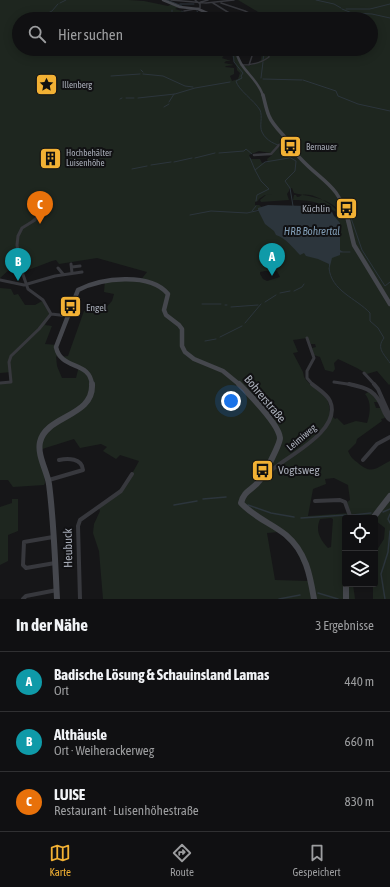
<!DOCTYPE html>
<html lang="de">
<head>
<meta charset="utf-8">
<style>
  :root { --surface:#101012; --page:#19191b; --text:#f1f3f6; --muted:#9c9d9f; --line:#303032; --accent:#f2b134 }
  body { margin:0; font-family:"Asap Condensed",sans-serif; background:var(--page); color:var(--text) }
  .controls { position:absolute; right:12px; bottom:12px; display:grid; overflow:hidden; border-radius:4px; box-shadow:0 2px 10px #0003 }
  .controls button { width:36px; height:36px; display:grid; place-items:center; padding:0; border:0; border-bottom:1px solid var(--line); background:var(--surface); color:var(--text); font:20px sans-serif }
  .you { position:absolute; left:231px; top:401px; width:14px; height:14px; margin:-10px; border:3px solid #fff; border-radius:50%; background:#1a73e8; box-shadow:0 0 0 6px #1a73e833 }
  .badge { display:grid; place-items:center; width:26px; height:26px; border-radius:50%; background:var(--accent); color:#fff; font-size:13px; font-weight:700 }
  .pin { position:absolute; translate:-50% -33px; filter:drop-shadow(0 1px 2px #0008) }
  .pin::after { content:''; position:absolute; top:21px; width:14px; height:12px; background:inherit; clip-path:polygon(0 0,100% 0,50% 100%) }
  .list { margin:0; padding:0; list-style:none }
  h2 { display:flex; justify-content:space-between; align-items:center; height:52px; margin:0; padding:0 16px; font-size:17px }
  h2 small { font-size:13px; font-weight:400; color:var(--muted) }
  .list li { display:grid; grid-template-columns:26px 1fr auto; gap:12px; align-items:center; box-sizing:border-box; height:60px; padding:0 16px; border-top:1px solid var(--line) }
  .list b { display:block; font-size:15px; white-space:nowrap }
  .list p { margin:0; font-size:13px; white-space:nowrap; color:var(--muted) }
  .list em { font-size:13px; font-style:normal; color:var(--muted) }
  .icon { flex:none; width:22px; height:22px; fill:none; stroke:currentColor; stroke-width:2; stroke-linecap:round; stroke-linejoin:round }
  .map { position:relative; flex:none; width:390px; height:599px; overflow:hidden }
  .search { position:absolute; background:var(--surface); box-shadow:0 2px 10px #0003; left:12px; right:12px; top:12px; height:44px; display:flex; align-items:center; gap:10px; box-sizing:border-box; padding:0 14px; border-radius:22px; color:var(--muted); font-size:15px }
  .sheet { height:232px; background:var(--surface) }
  nav { display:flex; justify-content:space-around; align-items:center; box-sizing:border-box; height:56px; border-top:1px solid var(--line); background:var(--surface); font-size:11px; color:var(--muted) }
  nav a { display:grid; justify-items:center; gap:2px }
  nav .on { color:var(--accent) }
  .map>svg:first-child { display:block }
  .green { fill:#1e261f; fill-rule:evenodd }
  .water { fill:#2c353c }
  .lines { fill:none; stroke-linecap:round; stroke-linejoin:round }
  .stream-far1 { stroke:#2c353c; stroke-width:1 }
  .stream { stroke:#2c353c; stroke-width:1.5 }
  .street-far3 { stroke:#37383d; stroke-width:1.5 }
  .street-far2 { stroke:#37383d; stroke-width:2.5 }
  .street-far1 { stroke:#37383d; stroke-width:3 }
  .street { stroke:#37383d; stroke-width:4 }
  .secondary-far3 { stroke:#45474d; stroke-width:2.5 }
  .secondary-far2 { stroke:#45474d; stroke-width:3.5 }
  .secondary-far1 { stroke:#45474d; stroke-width:4.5 }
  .secondary { stroke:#45474d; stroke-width:6 }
  .labels { text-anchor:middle; stroke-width:4; stroke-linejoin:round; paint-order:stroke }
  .far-poi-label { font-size:9px; fill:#a8adb8; stroke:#111113; text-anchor:start }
  .poi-label { font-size:10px; fill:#a8adb8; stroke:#111113; text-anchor:end }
  .street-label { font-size:10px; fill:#a8adb8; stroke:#111113 }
  .water-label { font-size:11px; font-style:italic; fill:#7f9bb3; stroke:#111113 }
  .near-street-label { font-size:12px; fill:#a8adb8; stroke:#111113 }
  .near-poi-label { font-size:12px; fill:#a8adb8; stroke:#111113; text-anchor:start }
</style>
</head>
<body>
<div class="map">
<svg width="390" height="599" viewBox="0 0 390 599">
  <rect width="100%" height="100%" fill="#161618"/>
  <!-- green -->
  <path class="green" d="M0,0H129L144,1L168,6L172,4L179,7L175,9L182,11L181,13L198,19H19V49H229L222,58L231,61H226L224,63L234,65L226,66L225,67L234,68V74L230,76L232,81L238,79L240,73L237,70C237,65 232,57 230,51L231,49H234L236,56L241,65C248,67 255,65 261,60L262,50L261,49H371V19H270L238,0H390V384L389,385L377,371L367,374L357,368L338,359L334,363L335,369L333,372L325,370L320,357L314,355L312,348L316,347L315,344H311L307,338L293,340L298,352L293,353L303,372L304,377C315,394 329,387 330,414L335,419L337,418L344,425L356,421L367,423C370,414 372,402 365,394L370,391L378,402H374L376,408H381L385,418L381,419L382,421L357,439L356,443L348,451C351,458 353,459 358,463C372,475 376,468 390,461V599H373V584H375V553L384,539L385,528L376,521L375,523V518H345V584H353L355,599H103L99,551L93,533L94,524L100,511L99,508C116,495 129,481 139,461L120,455L116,459L103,451L107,447L101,444L80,448L74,439L39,450L44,466L45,483L44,485L13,487L8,480H0V383H9L11,372L0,373V288L11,289L14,295L18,294L25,305H35L42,301L50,315L45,325L52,326L45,344L57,345L61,357L68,356L84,311L102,312L112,301L114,294L104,292L105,281H140L147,272L97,258L59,264L56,260L52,261L23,272L21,269H10L0,278ZM259,151L270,153L272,155L267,159L268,162L262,163L260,159H251L249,155ZM292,188L294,193C310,197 326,197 339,210L341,209L343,219L333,216L254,211L263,208L259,205H255V202L258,201L259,199L265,195L287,194L289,191V189ZM265,271H277L280,277L267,281L263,279L260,274V272ZM56,356L65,362L78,366V370L76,378H62L57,366ZM334,478L348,485L350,500L347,502L350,513L308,516L313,489L326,484L325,479ZM331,518L333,519L331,547L328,548C320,539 315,531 320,519ZM279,532L295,548L307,573L308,581L275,580L267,533Z
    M287,194L289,200L261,202L260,200L266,195Z
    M294,195H296L297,197C299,197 300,196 302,195C313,192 334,205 340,214C321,204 316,200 293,200Z
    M12,499H18V531L8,535V561L0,565V507L12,503Z"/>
  <!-- water -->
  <path class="water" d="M268,205L309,206L332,212L334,216L340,223V250L343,252H340V255L332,258L329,270V264L318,259L306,256L304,253L300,255C293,248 286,238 276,235L274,231L265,224L258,210V208Z"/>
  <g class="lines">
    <!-- stream-far1 -->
    <path class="stream-far1" d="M167,0L182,6
      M316,0L334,4L341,8
      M60,3L66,0
      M180,4H194
      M342,9L352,13
      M346,9H370L390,4
      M182,11L183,15L198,19
      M197,11L199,15H209
      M354,13L372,14L390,18
      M148,18H158
      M161,18L172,13V10
      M36,19L52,11L58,4
      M233,49L234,62L243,73L241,76L242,78L236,81C238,90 254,100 260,110C263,117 259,126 262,132C266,141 276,145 285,147L289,157L296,161L295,171L285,181L290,188L293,206
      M261,49L264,54L263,60
      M76,50L79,49
      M141,70L143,72
      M143,74L163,76L185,86L193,87
      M111,76L140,74
      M261,78L263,62
      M263,79L302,80
      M303,80L336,91L338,96L358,104L390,111
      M126,98H134
      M138,98L175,94L195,88L230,82
      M120,99L122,98
      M169,102L174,94
      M164,107L169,104
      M219,153L244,151L246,149L252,154
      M195,158L215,153
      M250,158L255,170
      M174,162L192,158
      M151,165L171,162
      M132,169L147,166
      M256,201L257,195L269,189L261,181L255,170L265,162L289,158
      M252,211L256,206
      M190,215L211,211L247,213L260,210
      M350,215L362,250L385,286L390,282
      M339,252H350
      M329,268C331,291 356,298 370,313V321L378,328L384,338C376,348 384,354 390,363
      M294,291L302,287L304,284
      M280,293L290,291
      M265,302L276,295
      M202,304H221
      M225,305H227
      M231,307L258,305
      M245,323L261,304
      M220,337L242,326
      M205,341L216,339"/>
    <!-- stream -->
    <path class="stream" d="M203,499L226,497
      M174,505L197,501
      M248,505L271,513L294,517
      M383,512L390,509
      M390,514L388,519L390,523
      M353,515L371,513
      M301,518L346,515
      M318,593L338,599
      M279,599L300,595
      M385,599L381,574L388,552L390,531"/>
    <!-- street-far3 -->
    <path class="street-far3" d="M171,0L206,3L234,0
      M201,2L208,0
      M213,3L239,19
      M221,3L245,11L261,19
      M184,11L200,8V4L195,0
      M241,65C251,65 261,63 269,57L268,49
      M249,65L252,56L250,49"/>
    <!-- street-far2 -->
    <path class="street-far2" d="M254,155L271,154L279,145L288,140
      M33,221L50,204"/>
    <!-- street-far1 -->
    <path class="street-far1" d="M35,220L22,228L18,236L17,245L20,266L28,289L43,300L51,314L69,316
      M71,264L72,273
      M72,267L80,266
      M58,268L63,274
      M0,280L24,285L55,276L82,272
      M307,338L314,358L307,371V378L313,385
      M364,373L375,385
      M334,382L354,385
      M0,383L11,382L9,362L11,356L39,329L51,314"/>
    <!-- street -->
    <path class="street" d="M349,384C368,388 376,391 383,409C385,414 386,417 390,420
      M374,384L378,389L390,416
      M363,460L377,444L390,437
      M263,478C269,475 271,469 277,466C294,453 342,428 330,401C327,394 318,389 312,384
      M49,480L83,470C82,458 68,458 59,460
      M315,501L340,500L345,502L350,516L369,518
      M53,537L24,542L23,565L26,568L55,563
      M23,599L26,596L57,590
      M80,599L78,526L80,520L121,491L132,474"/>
    <!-- secondary-far3 -->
    <path class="secondary-far3" d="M163,0L180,7L198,9L221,19
      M236,49C238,70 258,77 263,96"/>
    <!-- secondary-far2 -->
    <path class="secondary-far2" d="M263,95C265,102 266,109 269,116C273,126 283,134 290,143C294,148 296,154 300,158C323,183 339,184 348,221"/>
    <!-- secondary-far1 -->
    <path class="secondary-far1" d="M348,220L354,245L390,304
      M92,385C90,360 61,371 56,347L78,290C101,278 150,272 168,294L164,310L166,315L179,325L182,329V346L185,352L194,359L223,371L240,385"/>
    <!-- secondary -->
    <path class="secondary" d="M239,384C249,394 279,424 280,438C280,444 264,475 260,480C253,490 244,490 241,503C255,518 271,523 286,535C306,552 310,575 314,599
      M373,518L390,496
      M346,584V599
      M57,599C55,561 54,522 49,484C47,471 37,455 40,442C46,415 94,417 92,384"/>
  </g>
  <!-- icons -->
  <defs>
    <symbol id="sight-square" viewBox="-11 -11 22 22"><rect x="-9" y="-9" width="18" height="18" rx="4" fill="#f2b134" stroke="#111113"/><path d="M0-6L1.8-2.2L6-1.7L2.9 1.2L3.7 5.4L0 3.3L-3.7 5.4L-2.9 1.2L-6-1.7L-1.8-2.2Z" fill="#111"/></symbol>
    <symbol id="bus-square" viewBox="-11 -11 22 22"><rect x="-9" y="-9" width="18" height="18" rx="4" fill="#f2b134" stroke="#111113"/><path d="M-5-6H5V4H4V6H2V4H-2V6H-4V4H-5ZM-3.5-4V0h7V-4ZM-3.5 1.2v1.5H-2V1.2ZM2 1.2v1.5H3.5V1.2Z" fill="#111"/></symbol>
    <symbol id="building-square" viewBox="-11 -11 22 22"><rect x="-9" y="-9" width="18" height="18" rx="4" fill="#f2b134" stroke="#111113"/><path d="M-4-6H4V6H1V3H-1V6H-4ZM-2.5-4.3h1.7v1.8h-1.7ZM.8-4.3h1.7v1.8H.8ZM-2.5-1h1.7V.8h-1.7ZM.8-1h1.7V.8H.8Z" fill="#111"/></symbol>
  </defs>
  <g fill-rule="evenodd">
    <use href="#sight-square" x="34" y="72" width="25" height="25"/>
    <use href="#bus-square" x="278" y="134" width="25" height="25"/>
    <use href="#building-square" x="38" y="146" width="25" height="25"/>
    <use href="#bus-square" x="334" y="196" width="25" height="25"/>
    <use href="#bus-square" x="58" y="294" width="25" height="25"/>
    <use href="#bus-square" x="250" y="458" width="25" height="25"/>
  </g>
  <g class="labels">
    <!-- far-poi labels -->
    <g class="far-poi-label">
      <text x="62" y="88">Illenberg</text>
      <text x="306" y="150">Bernauer</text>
      <text x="66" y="156">Hochbehälter<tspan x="66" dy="10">Luisenhöhe</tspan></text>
    </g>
    <!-- poi labels -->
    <g class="poi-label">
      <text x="330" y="212">Küchlin</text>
      <text x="86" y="311" text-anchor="start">Engel</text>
    </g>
    <!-- street labels -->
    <g class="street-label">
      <text transform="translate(301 437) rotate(-40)" y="4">Leimiweg</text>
    </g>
    <!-- water labels -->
    <g class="water-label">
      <text x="312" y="235">HRB Bohrertal</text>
    </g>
    <!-- near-street labels -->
    <g class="near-street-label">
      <text transform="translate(265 399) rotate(50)" y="4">Bohrerstraße</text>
      <text transform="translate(68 548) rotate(-91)" y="4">Heubuck</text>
    </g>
    <!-- near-poi labels -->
    <g class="near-poi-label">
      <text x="278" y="474">Vogtsweg</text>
    </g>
  </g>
</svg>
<div class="controls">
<button><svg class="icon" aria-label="locate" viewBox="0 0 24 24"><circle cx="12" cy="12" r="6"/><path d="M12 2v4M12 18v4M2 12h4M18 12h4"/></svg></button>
<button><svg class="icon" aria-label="layers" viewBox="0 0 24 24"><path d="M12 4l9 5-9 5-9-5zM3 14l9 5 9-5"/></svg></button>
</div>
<div class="you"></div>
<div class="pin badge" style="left:272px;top:276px;background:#0f9aa8">A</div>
<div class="pin badge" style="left:18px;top:281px;background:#0f9aa8">B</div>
<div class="pin badge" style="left:40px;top:224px;background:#e8710a">C</div>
<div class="search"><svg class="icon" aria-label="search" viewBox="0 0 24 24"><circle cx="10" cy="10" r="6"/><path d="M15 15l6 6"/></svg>Hier suchen</div>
</div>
<section class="sheet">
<h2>In der Nähe<small>3 Ergebnisse</small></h2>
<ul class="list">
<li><span class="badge" style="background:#0f9aa8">A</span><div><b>Badische Lösung &amp; Schauinsland Lamas</b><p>Ort</p></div><em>440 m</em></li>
<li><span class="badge" style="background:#0f9aa8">B</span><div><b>Althäusle</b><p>Ort · Weiherackerweg</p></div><em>660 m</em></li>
<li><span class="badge" style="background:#e8710a">C</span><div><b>LUISE</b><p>Restaurant · Luisenhöhestraße</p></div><em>830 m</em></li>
</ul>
</section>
<nav>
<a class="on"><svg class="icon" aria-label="map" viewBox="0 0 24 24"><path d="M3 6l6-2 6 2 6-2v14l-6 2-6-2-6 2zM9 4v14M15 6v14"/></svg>Karte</a>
<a><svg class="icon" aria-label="directions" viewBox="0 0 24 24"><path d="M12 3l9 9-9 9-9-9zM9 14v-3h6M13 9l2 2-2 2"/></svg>Route</a>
<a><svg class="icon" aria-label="saved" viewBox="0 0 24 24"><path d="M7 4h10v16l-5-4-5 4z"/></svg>Gespeichert</a>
</nav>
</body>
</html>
